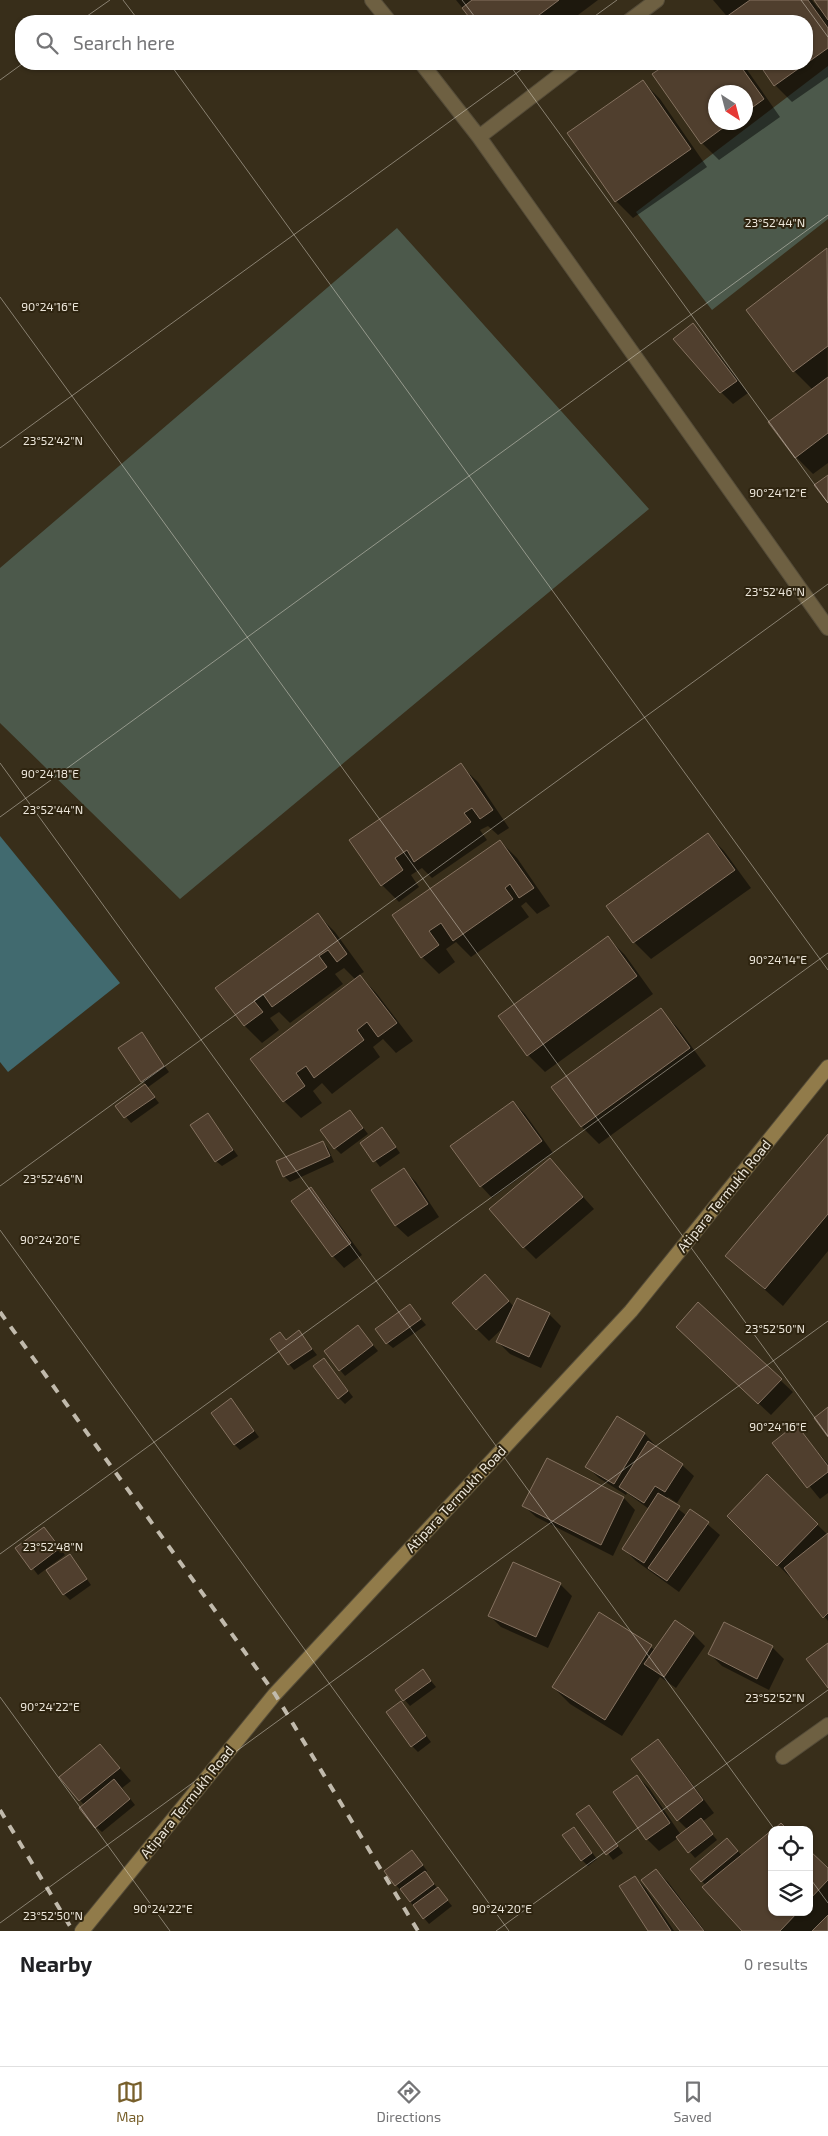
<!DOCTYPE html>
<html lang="en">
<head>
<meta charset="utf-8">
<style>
  :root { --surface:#fff; --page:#f6f6f6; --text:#202124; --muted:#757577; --line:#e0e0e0; --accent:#78602c }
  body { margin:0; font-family:"Exo 2",sans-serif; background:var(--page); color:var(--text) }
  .controls { position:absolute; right:15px; bottom:15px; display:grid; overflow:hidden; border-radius:10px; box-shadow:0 1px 4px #0004 }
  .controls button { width:45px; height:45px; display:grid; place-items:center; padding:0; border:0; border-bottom:1px solid var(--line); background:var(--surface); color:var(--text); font:25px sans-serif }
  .compass { position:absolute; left:708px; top:85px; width:45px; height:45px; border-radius:50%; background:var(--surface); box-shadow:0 1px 4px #0004; rotate:144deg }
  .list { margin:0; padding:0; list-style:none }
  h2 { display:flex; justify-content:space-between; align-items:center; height:65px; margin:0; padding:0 20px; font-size:21px }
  h2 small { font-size:16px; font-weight:400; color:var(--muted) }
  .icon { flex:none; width:28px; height:28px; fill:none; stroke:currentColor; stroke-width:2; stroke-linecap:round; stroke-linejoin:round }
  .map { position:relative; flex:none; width:828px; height:1931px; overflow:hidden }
  .search { position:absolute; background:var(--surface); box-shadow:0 1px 4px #0004; left:15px; right:15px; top:15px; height:55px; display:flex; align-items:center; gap:12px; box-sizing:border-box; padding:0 18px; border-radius:20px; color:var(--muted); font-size:19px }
  .sheet { height:135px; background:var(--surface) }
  nav { display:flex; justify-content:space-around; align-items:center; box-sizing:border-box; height:70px; border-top:1px solid var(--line); background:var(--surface); font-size:14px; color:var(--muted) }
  nav a { display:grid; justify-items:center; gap:2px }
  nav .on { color:var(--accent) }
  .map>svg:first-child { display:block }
  .green { fill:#4c594b }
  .water { fill:#416a6f }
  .shadow { fill:#0007; fill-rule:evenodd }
  .building { fill:#503f2e; stroke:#857260 }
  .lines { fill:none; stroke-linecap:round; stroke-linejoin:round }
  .minor-casing { stroke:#554c39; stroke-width:16 }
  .secondary-casing { stroke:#554c39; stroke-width:16 }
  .minor { stroke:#6e6042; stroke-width:14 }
  .secondary { stroke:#917b4a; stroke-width:14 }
  .rail { stroke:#c1baac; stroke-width:4; stroke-dasharray:9 9; stroke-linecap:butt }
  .ticks { fill:none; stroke:#ede7db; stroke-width:1; stroke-opacity:0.45 }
  .labels { text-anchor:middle; stroke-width:4; stroke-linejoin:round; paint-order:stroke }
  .street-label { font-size:14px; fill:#ede7db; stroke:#2e2410 }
  .ticks-label { font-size:12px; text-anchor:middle; fill:#ede7db; stroke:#2e2410; stroke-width:4; stroke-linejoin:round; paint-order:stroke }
</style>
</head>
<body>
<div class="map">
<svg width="828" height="1931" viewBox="0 0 828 1931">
  <rect width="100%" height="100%" fill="#382e1a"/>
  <!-- green -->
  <path class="green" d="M828,66V219L712,310L636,212Z
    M397,228L649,509L180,899L0,723V568Z"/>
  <!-- water -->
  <path class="water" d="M0,836L120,983L8,1072L0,1062Z"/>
  <!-- shadow -->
  <path class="shadow" d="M456,0H598L570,21H473Z
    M713,0H812L818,8L820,7L815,0H828V77L792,102L775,85L760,64H807V21H731Z
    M669,64H743L780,117L719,160L702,143L654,74ZM716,92H746V122H716Z
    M643,82L660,99L707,167L633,218L616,201Z
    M827,250L828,463L813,474L796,457L770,422L813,390L794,371L747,310Z
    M693,324L704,336L748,393L733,404L721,392Z
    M460,765L478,782L509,828L498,835L488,826L480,830L487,840L432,878L422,868L411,875L419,887L399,902L382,885L351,841Z
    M707,834L724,851L751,888L651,959L634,942L608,906Z
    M500,841L517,858L550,906L537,914L526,902L521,906L529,917L471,957L456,942L446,949L455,962L439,974L422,957L394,915Z
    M318,915L335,932L364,972L359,975L377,994L413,1041L396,1053L383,1039L373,1047L380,1057L332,1094L322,1083L313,1091L322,1103L301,1118L284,1101L252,1059L356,980L344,968L335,974L343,984L290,1023L279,1012L270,1018L279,1030L262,1043L245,1026L217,988Z
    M608,938L625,955L653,994L545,1072L528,1055Z
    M660,1010L677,1027L706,1066L599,1144L581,1126Z
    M141,1034L169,1072L147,1088L159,1103L131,1123L117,1106L146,1085L120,1048Z
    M513,1102L525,1114L553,1153L492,1198L481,1186Z
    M350,1111L368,1134L341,1154L335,1148Z
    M208,1114L238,1156L222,1166L216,1161Z
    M387,1135L400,1153L380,1167L362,1143Z
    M828,1136V1251L783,1306L727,1256Z
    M323,1142L328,1148L334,1162L290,1182L284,1176Z
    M549,1159L594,1209L536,1259L524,1247Z
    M404,1170L416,1182L439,1217L408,1237L396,1226L373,1190Z
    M310,1189L322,1201L362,1255L344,1268L333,1256Z
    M497,1287L514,1307L549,1314L561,1326L541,1368L510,1354L498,1342L505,1326L489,1341L477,1329Z
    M698,1304L793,1392L771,1415L689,1339Z
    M410,1306L426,1325L393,1348L387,1343Z
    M358,1327L378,1351L345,1376L340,1370Z
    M299,1332L317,1355L294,1370L289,1364L280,1334L286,1340Z
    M324,1359L353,1397L345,1404L339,1398Z
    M231,1400L259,1437L240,1450L234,1444Z
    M618,1417L645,1434L656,1446L655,1448L682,1465L694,1476L677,1503L668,1497L666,1499L687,1516L691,1510L720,1535L679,1592L636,1561L624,1549L649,1509L627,1493L626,1495L599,1478L587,1467Z
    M796,1426L828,1464V1493L820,1499L774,1443Z
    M547,1459L624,1498L635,1510L613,1556L536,1517L524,1506Z
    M767,1476L828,1535V1621L791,1575L790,1577L728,1516Z
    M44,1528L65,1555L38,1575L17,1548Z
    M70,1555L91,1585L70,1600L64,1594Z
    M560,1584L572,1596L548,1648L501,1627L490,1616Z
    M599,1613L655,1650L675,1622L693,1634L705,1646L676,1688L660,1677L622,1736L570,1704L553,1687Z
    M725,1624L772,1647L784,1659L769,1690L722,1666L710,1654Z
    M423,1671L436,1687L410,1706L396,1690Z
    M406,1709L431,1742L418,1752L412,1746Z
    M658,1741L669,1753L714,1813L702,1822L717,1840L695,1858L678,1838L659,1851L647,1839L637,1776L649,1788L681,1835L688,1830L678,1820Z
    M100,1745L131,1781L122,1788L135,1805L102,1832L96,1827L84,1805L61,1777Z
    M594,1813L623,1853L613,1860L578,1815Z
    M573,1828L597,1859L588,1866L582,1860Z
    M733,1845L742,1856L772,1912H809V1852L828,1870V1931H744L702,1881Z
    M418,1858L427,1871L425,1873L452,1906L429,1924L396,1885Z
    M656,1870L668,1882L705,1931H682Z
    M635,1877L646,1889L674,1931H649Z"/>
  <!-- building -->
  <path class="building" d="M472,0H559L531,21H472L462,8Z
    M750,0H808L828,28V48L807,63V21H729L726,17Z
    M814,0H828V20Z
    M667,64H739L764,99L746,112V92H716V122H731L701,144L652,74Z
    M759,64H805L774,86Z
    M643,80L691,149L615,202L567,133Z
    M827,248L828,346L793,372L746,310Z
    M693,323L737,381L720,393L673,339Z
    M828,377V433L795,458L768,422Z
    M828,475V503L814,485Z
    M461,763L493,810L480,819L472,808L464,813L471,822L414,862L407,850L395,858L403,870L381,886L349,840Z
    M708,833L735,870L633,943L606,906Z
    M500,840L534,888L519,898L510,884L505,888L513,899L453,941L441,923L429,931L439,945L421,958L392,915Z
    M318,913L347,954L337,962L328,950L319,956L327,967L272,1007L263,994L254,1001L263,1012L244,1026L215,988Z
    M608,936L637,976L527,1056L498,1016Z
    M360,975L397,1023L378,1037L367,1022L357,1030L364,1040L314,1078L306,1066L296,1073L305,1086L283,1102L250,1059Z
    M661,1008L690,1048L581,1127L551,1087Z
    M142,1032L164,1066L141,1082L118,1048Z
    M145,1084L155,1097L124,1118L115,1106Z
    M513,1101L542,1141L480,1187L450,1146Z
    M350,1110L363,1128L334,1149L320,1130Z
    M208,1113L233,1150L215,1162L190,1125Z
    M382,1127L396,1147L373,1162L360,1143Z
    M828,1134V1214L765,1289L725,1256Z
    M323,1141L330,1156L283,1177L276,1161Z
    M550,1158L583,1197L523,1248L489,1209Z
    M404,1168L428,1204L395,1226L371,1190Z
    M311,1187L351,1243L332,1257L291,1201Z
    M485,1274L509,1301L476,1330L452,1303Z
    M517,1298L550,1313L529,1357L496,1342Z
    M698,1302L782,1379L758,1404L676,1327Z
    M410,1304L421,1319L386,1344L375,1329Z
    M358,1325L373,1345L339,1371L324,1351Z
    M299,1330L312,1349L288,1365L270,1339L280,1332L286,1340Z
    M324,1358L348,1391L338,1399L313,1366Z
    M231,1398L254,1431L234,1445L211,1413Z
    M828,1407V1437L814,1418Z
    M617,1416L645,1433L614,1484L585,1467Z
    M796,1424L828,1466V1472L807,1488L772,1443Z
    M648,1441L683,1464L665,1492L655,1486L644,1503L619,1487Z
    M547,1458L624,1497L601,1545L522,1506Z
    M767,1474L818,1524L777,1566L727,1516Z
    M658,1493L680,1506L644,1563L622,1549Z
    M690,1509L709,1522L667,1581L648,1568Z
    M44,1527L60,1548L31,1570L15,1548Z
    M828,1533V1613L823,1618L784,1568Z
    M70,1554L87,1579L63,1595L46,1570Z
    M513,1562L561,1583L536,1637L488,1616Z
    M599,1612L652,1645L605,1720L552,1687Z
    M675,1620L694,1633L664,1677L644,1664Z
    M724,1622L773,1646L757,1679L708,1654Z
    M828,1643V1688L806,1659Z
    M423,1669L431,1681L403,1701L395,1690Z
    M401,1701L426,1736L411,1747L386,1712Z
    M658,1739L703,1800L677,1821L631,1759Z
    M100,1744L120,1768L79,1801L59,1777Z
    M637,1775L670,1823L646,1840L613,1792Z
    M114,1779L130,1799L95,1828L79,1808Z
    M589,1805L618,1846L606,1855L576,1814Z
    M701,1818L713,1834L688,1853L676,1837Z
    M781,1823L788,1830H773Z
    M574,1827L592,1853L581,1861L562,1835Z
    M772,1830V1912H798L780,1931H742L702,1887Z
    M727,1838L738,1851L701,1882L690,1869Z
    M412,1850L423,1865L395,1886L384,1871Z
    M809,1850L828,1868V1880L809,1900Z
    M656,1869L704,1931H680L641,1880Z
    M425,1871L434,1884L410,1902L400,1889Z
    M635,1876L671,1931H648L619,1886Z
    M438,1887L448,1900L423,1919L413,1905Z
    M828,1915V1931H812Z"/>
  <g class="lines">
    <defs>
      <path id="minor" d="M372,0L389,21
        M629,21L657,0
        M422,64L479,137L828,628
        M479,137L574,64
        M783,1757L828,1725"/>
      <path id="secondary" d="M82,1931L275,1694L631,1311L828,1067"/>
    </defs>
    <!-- minor casing -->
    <use href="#minor" class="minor-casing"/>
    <!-- secondary casing -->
    <use href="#secondary" class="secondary-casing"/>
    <!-- minor -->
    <use href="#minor" class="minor"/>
    <!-- secondary -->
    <use href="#secondary" class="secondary"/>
    <!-- rail -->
    <path class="rail" d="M0,1312L275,1694L418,1931
      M0,1810L73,1931"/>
  </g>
  <!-- ticks -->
  <path class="ticks" d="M123,0L139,21M462,0L478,21M801,0L828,37M80,21L110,0M588,21L617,0M170,64L828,970M509,64L828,503M0,80L22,64M0,297L828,1436M0,448L529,64M0,763L775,1830M0,817L828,215M0,1186L828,584M0,1230L509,1931M0,1554L828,953M0,1697L170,1931M809,1877L828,1903M0,1923L828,1321M496,1931L828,1690"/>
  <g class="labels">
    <!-- street labels -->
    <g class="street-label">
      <text transform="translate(724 1196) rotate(-51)" y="5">Atipara Termukh Road</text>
      <text transform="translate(456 1499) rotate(-47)" y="5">Atipara Termukh Road</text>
      <text transform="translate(187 1802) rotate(-51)" y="5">Atipara Termukh Road</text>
    </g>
  </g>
  <g class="ticks-label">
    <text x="775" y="227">23°52'44"N</text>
    <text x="50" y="311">90°24'16"E</text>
    <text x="53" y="445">23°52'42"N</text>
    <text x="778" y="497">90°24'12"E</text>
    <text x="775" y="596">23°52'46"N</text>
    <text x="50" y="778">90°24'18"E</text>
    <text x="53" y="814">23°52'44"N</text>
    <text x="778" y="964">90°24'14"E</text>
    <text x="53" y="1183">23°52'46"N</text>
    <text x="50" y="1244">90°24'20"E</text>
    <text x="775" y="1333">23°52'50"N</text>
    <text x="778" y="1431">90°24'16"E</text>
    <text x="53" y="1551">23°52'48"N</text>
    <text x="775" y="1702">23°52'52"N</text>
    <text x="50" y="1711">90°24'22"E</text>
    <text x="163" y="1913">90°24'22"E</text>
    <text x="502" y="1913">90°24'20"E</text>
    <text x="53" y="1920">23°52'50"N</text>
  </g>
</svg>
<div class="controls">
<button><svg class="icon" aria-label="locate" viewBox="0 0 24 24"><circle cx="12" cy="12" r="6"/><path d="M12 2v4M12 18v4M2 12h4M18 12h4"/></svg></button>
<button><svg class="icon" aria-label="layers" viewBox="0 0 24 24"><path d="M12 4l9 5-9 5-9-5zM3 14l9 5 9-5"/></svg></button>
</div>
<svg class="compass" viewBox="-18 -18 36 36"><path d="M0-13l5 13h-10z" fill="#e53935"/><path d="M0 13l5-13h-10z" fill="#757577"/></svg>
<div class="search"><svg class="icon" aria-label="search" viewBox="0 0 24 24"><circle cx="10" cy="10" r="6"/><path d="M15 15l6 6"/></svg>Search here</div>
</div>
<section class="sheet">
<h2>Nearby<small>0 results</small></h2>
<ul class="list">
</ul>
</section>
<nav>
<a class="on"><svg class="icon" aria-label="map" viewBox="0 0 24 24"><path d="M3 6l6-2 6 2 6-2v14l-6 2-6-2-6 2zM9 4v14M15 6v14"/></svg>Map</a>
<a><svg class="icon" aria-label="directions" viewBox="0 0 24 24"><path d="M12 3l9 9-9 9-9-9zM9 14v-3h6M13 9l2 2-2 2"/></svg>Directions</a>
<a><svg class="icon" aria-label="saved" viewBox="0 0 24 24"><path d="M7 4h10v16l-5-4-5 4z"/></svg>Saved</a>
</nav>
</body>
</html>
